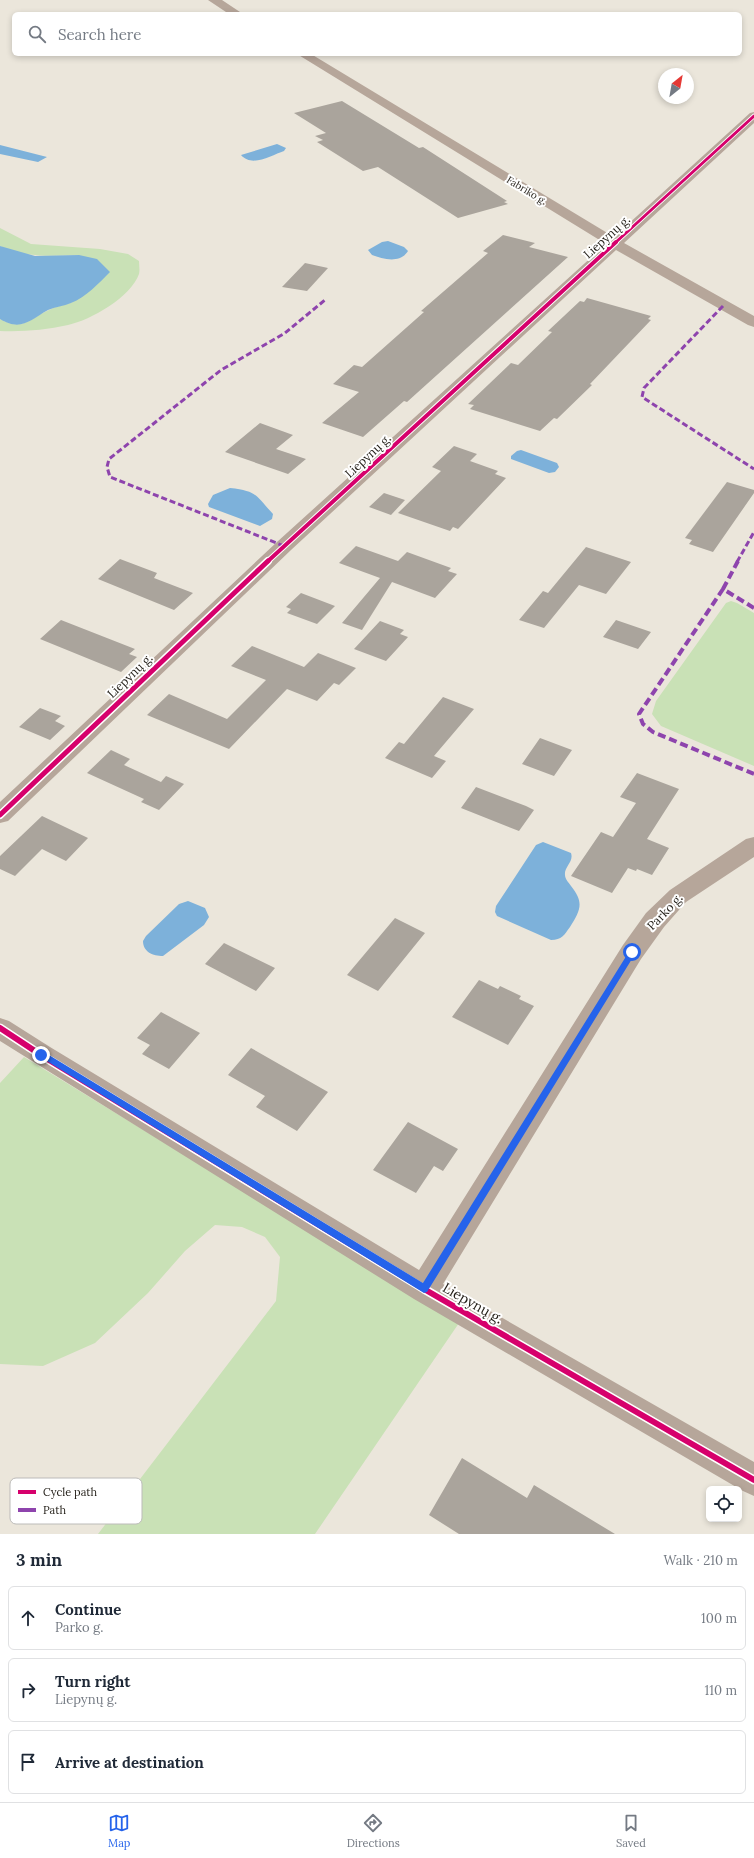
<!DOCTYPE html>
<html lang="en">
<head>
<meta charset="utf-8">
<style>
  :root { --surface:#fff; --page:#f6f6f7; --text:#1f2937; --muted:#747a83; --line:#e0e1e3; --accent:#2563eb }
  body { margin:0; font-family:Lora,serif; background:var(--page); color:var(--text) }
  .controls { position:absolute; right:12px; bottom:12px; display:grid; overflow:hidden; border-radius:6px; box-shadow:0 2px 6px #0003 }
  .controls button { width:36px; height:36px; display:grid; place-items:center; padding:0; border:0; border-bottom:1px solid var(--line); background:var(--surface); color:var(--text); font:20px sans-serif }
  .compass { position:absolute; left:658px; top:68px; width:36px; height:36px; border-radius:50%; background:var(--surface); box-shadow:0 2px 6px #0003; rotate:31deg }
  .stop { position:absolute; width:12px; height:12px; margin:-9px; border:3px solid #2563eb; border-radius:50%; background:#fff }
  .stop.end { background:#2563eb; border-color:#fff; box-shadow:0 1px 4px #0008 }
  .list { margin:0; padding:0; list-style:none }
  h2 { display:flex; justify-content:space-between; align-items:center; height:52px; margin:0; padding:0 16px; font-size:17px }
  h2 small { font-size:13px; font-weight:400; color:var(--muted) }
  .list li { display:grid; grid-template-columns:26px 1fr auto; gap:12px; align-items:center; box-sizing:border-box; height:64px; margin:0 8px 8px; padding:0 8px; border:1px solid var(--line); border-radius:6px }
  .list b { display:block; font-size:15px; white-space:nowrap }
  .list p { margin:0; font-size:13px; white-space:nowrap; color:var(--muted) }
  .list em { font-size:13px; font-style:normal; color:var(--muted) }
  .icon { flex:none; width:22px; height:22px; fill:none; stroke:currentColor; stroke-width:2; stroke-linecap:round; stroke-linejoin:round }
  .map { position:relative; flex:none; width:754px; height:1534px; overflow:hidden }
  .search { position:absolute; background:var(--surface); box-shadow:0 2px 6px #0003; left:12px; right:12px; top:12px; height:44px; display:flex; align-items:center; gap:10px; box-sizing:border-box; padding:0 14px; border-radius:6px; color:var(--muted); font-size:15px }
  .sheet { height:268px; background:var(--surface) }
  nav { display:flex; justify-content:space-around; align-items:center; box-sizing:border-box; height:56px; border-top:1px solid var(--line); background:var(--surface); font-size:11px; color:var(--muted) }
  nav a { display:grid; justify-items:center; gap:2px }
  nav .on { color:var(--accent) }
  .map>svg:first-child { display:block }
  .green { fill:#c9e1b6 }
  .water { fill:#7db1da }
  .building { fill:#aaa49c }
  .lines { fill:none; stroke-linecap:round; stroke-linejoin:round }
  .minor { fill:#b6a69a; fill-rule:evenodd }
  .quiet-far1 { stroke:#8e44ad; stroke-width:3; stroke-dasharray:6 3; stroke-linecap:butt }
  .quiet { stroke:#8e44ad; stroke-width:4; stroke-dasharray:8 4; stroke-linecap:butt }
  .cycleway-far3-casing { stroke:#fff; stroke-width:4.5 }
  .cycleway-far2-casing { stroke:#fff; stroke-width:6 }
  .cycleway-far1-casing { stroke:#fff; stroke-width:8 }
  .cycleway-casing { stroke:#fff; stroke-width:9 }
  .cycleway-far3 { stroke:#d6006c; stroke-width:3 }
  .cycleway-far2 { stroke:#d6006c; stroke-width:4 }
  .cycleway-far1 { stroke:#d6006c; stroke-width:5 }
  .cycleway { stroke:#d6006c; stroke-width:6 }
  .route { fill:#2563eb }
  .labels { text-anchor:middle; stroke-width:4; stroke-linejoin:round; paint-order:stroke }
  .far-street-label { font-size:10px; fill:#201c15; stroke:#fff }
  .street-label { font-size:12px; fill:#201c15; stroke:#fff }
  .near-street-label { font-size:14px; fill:#201c15; stroke:#fff }
  .key { fill:#fff; stroke:#bcbbb9; stroke-width:1 }
  .key-label { font-size:11px; fill:#201c15 }
</style>
</head>
<body>
<div class="map">
<svg width="754" height="1534" viewBox="0 0 754 1534">
  <rect width="100%" height="100%" fill="#ebe6db"/>
  <!-- green -->
  <path class="green" d="M0,228L31,244L100,249L128,254L139,261C139,265 140,270 139,274C131,297 91,320 68,325C46,330 22,332 0,331V319C23,332 30,318 49,310C56,306 65,305 73,302L79,255C52,256 25,258 0,246Z
    M731,601L737,603L754,613V766L661,726L652,714L656,701L726,603Z
    M24,1057L459,1323L315,1534H98L276,1301L280,1257L265,1237L242,1227L215,1225L185,1251L148,1293L95,1343L43,1366L0,1364V1083Z"/>
  <!-- water -->
  <path class="water" d="M277,144L286,148L284,151C272,155 252,168 241,155Z
    M0,145L47,157L38,162L0,154Z
    M388,241L404,247L408,251C400,264 383,259 372,255L368,250L382,242Z
    M0,246L35,256L79,255L97,259L110,272C99,283 86,297 71,303C64,306 55,307 48,310C30,320 21,332 0,319Z
    M521,450L557,463L559,467L555,472L549,473L511,459V456L517,451Z
    M230,488C258,491 256,496 273,514L272,519L260,526L209,507L208,504L213,495Z
    M543,842L571,853C574,862 564,867 565,875C565,879 569,883 571,886C584,902 581,910 570,927C564,935 562,940 551,940L497,916L495,912L496,906L536,845Z
    M188,901L205,908L209,917L204,925L163,956C153,956 143,952 143,941L146,936L179,904Z"/>
  <!-- building -->
  <path class="building" d="M342,101L419,148L423,147L507,201L504,202L508,204L458,218L378,167L363,171L317,142L323,140L315,136L326,133L294,113Z
    M503,235L535,243L529,247L568,257L407,402L404,401L363,437L322,423L359,392L333,384L354,365L362,367L424,312L421,311L488,253L483,251Z
    M305,263L328,268L307,291L282,287Z
    M587,298L651,316L648,319L651,320L590,384L592,385L557,419L554,418L540,431L470,409L474,405L468,404L511,363L518,365L552,332L548,331L580,301L584,302Z
    M260,423L293,435L276,449L306,459L288,474L225,452Z
    M454,446L477,454L470,461L498,471L495,474L506,478L458,529L453,527L450,531L398,513L441,471L432,467Z
    M727,482L754,490V493L713,552L689,544L692,540L685,538Z
    M384,493L405,500L391,515L369,507Z
    M356,546L398,561L407,552L451,568L448,571L457,574L435,598L392,582L362,630L342,623L380,578L339,563Z
    M586,547L631,562L606,594L579,585L544,628L519,620L543,591L548,593Z
    M120,559L157,573L154,578L193,593L174,610L98,579Z
    M301,593L335,606L317,624L287,613L291,609L286,607Z
    M61,620L135,649L129,654L137,657L121,672L40,639Z
    M616,620L651,632L638,649L603,637Z
    M380,621L404,630L400,634L408,637L386,661L354,649Z
    M252,646L304,667L318,653L356,668L339,685L334,683L317,701L287,689L229,749L147,715L169,694L227,719L266,680L231,666Z
    M443,697L474,709L434,756L446,761L432,778L385,758L399,742L404,744Z
    M40,708L61,716L55,721L65,726L50,740L19,727Z
    M540,738L572,750L554,776L522,764Z
    M111,750L130,759L124,765L161,782L166,776L184,784L159,810L141,802L144,799L87,773Z
    M637,773L679,789L647,839L669,848L652,875L637,869L636,871L628,868L612,893L571,876L601,832L613,837L636,803L620,797Z
    M476,787L526,806L534,810L519,831L461,808Z
    M42,816L88,838L66,861L42,849L15,876L0,869V856Z
    M395,918L425,933L378,991L347,975Z
    M224,943L275,968L256,991L205,964Z
    M479,980L498,989L500,986L521,996L519,999L534,1006L508,1045L452,1017Z
    M161,1012L200,1033L169,1069L142,1054L150,1045L137,1038Z
    M251,1048L328,1092L297,1131L256,1107L265,1096L228,1075Z
    M408,1122L458,1149L443,1171L434,1166L416,1193L373,1170Z
    M462,1458L527,1498L534,1485L615,1534H459L429,1515Z"/>
  <g class="lines">
    <!-- minor -->
    <path class="minor" d="M208,0H222L243,14H229Z
      M297,54H311L614,237L750,113L754,112V123L624,243L754,316V327L748,325L616,250L291,550L8,821L0,823V802L277,542L606,244Z
      M754,837V857L686,902L664,927L641,959L443,1284L754,1462V1496L743,1491L414,1299L0,1041V1018L9,1021L50,1047L419,1270L623,945L646,913L670,890L746,839Z"/>
    <!-- quiet-far1 -->
    <path class="quiet-far1" d="M723,306L644,388L642,397L754,469
      M284,546L110,477L107,467L109,459L221,370L285,333L325,300
      M737,562L754,532"/>
    <!-- quiet -->
    <path class="quiet" d="M723,589L738,561
      M754,608L723,589L639,714L643,724L653,732L754,774"/>
    <defs>
      <path id="cycleway-far3" d="M615,243L754,116"/>
      <path id="cycleway-far2" d="M267,562L616,242"/>
      <path id="cycleway-far1" d="M0,815L268,561"/>
      <path id="cycleway" d="M0,1028L41,1055L424,1289L754,1480"/>
    </defs>
    <!-- cycleway-far3 casing -->
    <use href="#cycleway-far3" class="cycleway-far3-casing"/>
    <!-- cycleway-far2 casing -->
    <use href="#cycleway-far2" class="cycleway-far2-casing"/>
    <!-- cycleway-far1 casing -->
    <use href="#cycleway-far1" class="cycleway-far1-casing"/>
    <!-- cycleway casing -->
    <use href="#cycleway" class="cycleway-casing"/>
    <!-- cycleway-far3 -->
    <use href="#cycleway-far3" class="cycleway-far3"/>
    <!-- cycleway-far2 -->
    <use href="#cycleway-far2" class="cycleway-far2"/>
    <!-- cycleway-far1 -->
    <use href="#cycleway-far1" class="cycleway-far1"/>
    <!-- cycleway -->
    <use href="#cycleway" class="cycleway"/>
  </g>
  <!-- route -->
  <path class="route" d="M632,949L636,952L635,954L427,1292L424,1293L37,1055L38,1052H44L423,1283L630,950Z"/>
  <g class="labels">
    <!-- far-street labels -->
    <g class="far-street-label">
      <text transform="translate(527 190) rotate(31)" y="4">Fabriko g.</text>
    </g>
    <!-- street labels -->
    <g class="street-label">
      <text transform="translate(607 237) rotate(-42)" y="4">Liepynų g.</text>
      <text transform="translate(368 456) rotate(-43)" y="4">Liepynų g.</text>
      <text transform="translate(130 676) rotate(-44)" y="4">Liepynų g.</text>
      <text transform="translate(665 912) rotate(-46)" y="4">Parko g.</text>
    </g>
    <!-- near-street labels -->
    <g class="near-street-label">
      <text transform="translate(473 1303) rotate(30)" y="5">Liepynų g.</text>
    </g>
  </g>
  <!-- legend -->
  <rect x="10" y="1478" width="132" height="46" rx="6" class="key"/>
  <rect x="18" y="1490" width="18" height="4" fill="#d6006c"/>
  <rect x="18" y="1508" width="18" height="4" fill="#8e44ad"/>
  <g class="key-label">
    <text x="43" y="1496">Cycle path</text>
    <text x="43" y="1514">Path</text>
  </g>
</svg>
<div class="controls">
<button><svg class="icon" aria-label="locate" viewBox="0 0 24 24"><circle cx="12" cy="12" r="6"/><path d="M12 2v4M12 18v4M2 12h4M18 12h4"/></svg></button>
</div>
<svg class="compass" viewBox="-18 -18 36 36"><path d="M0-13l5 13h-10z" fill="#e53935"/><path d="M0 13l5-13h-10z" fill="#747a83"/></svg>
<div class="stop" style="left:632px;top:952px"></div>
<div class="stop end" style="left:41px;top:1055px"></div>
<div class="search"><svg class="icon" aria-label="search" viewBox="0 0 24 24"><circle cx="10" cy="10" r="6"/><path d="M15 15l6 6"/></svg>Search here</div>
</div>
<section class="sheet">
<h2>3 min<small>Walk · 210 m</small></h2>
<ul class="list">
<li><svg class="icon" aria-label="ahead" viewBox="0 0 24 24"><path d="M12 20V5M6 11l6-6 6 6"/></svg><div><b>Continue</b><p>Parko g.</p></div><em>100 m</em></li>
<li><svg class="icon" aria-label="right" viewBox="0 0 24 24"><path d="M7 20v-9h11M14 6l5 5-5 5"/></svg><div><b>Turn right</b><p>Liepynų g.</p></div><em>110 m</em></li>
<li><svg class="icon" aria-label="arrive" viewBox="0 0 24 24"><path d="M6 21V4h12l-3 4 3 4H6"/></svg><div><b>Arrive at destination</b></div></li>
</ul>
</section>
<nav>
<a class="on"><svg class="icon" aria-label="map" viewBox="0 0 24 24"><path d="M3 6l6-2 6 2 6-2v14l-6 2-6-2-6 2zM9 4v14M15 6v14"/></svg>Map</a>
<a><svg class="icon" aria-label="directions" viewBox="0 0 24 24"><path d="M12 3l9 9-9 9-9-9zM9 14v-3h6M13 9l2 2-2 2"/></svg>Directions</a>
<a><svg class="icon" aria-label="saved" viewBox="0 0 24 24"><path d="M7 4h10v16l-5-4-5 4z"/></svg>Saved</a>
</nav>
</body>
</html>
